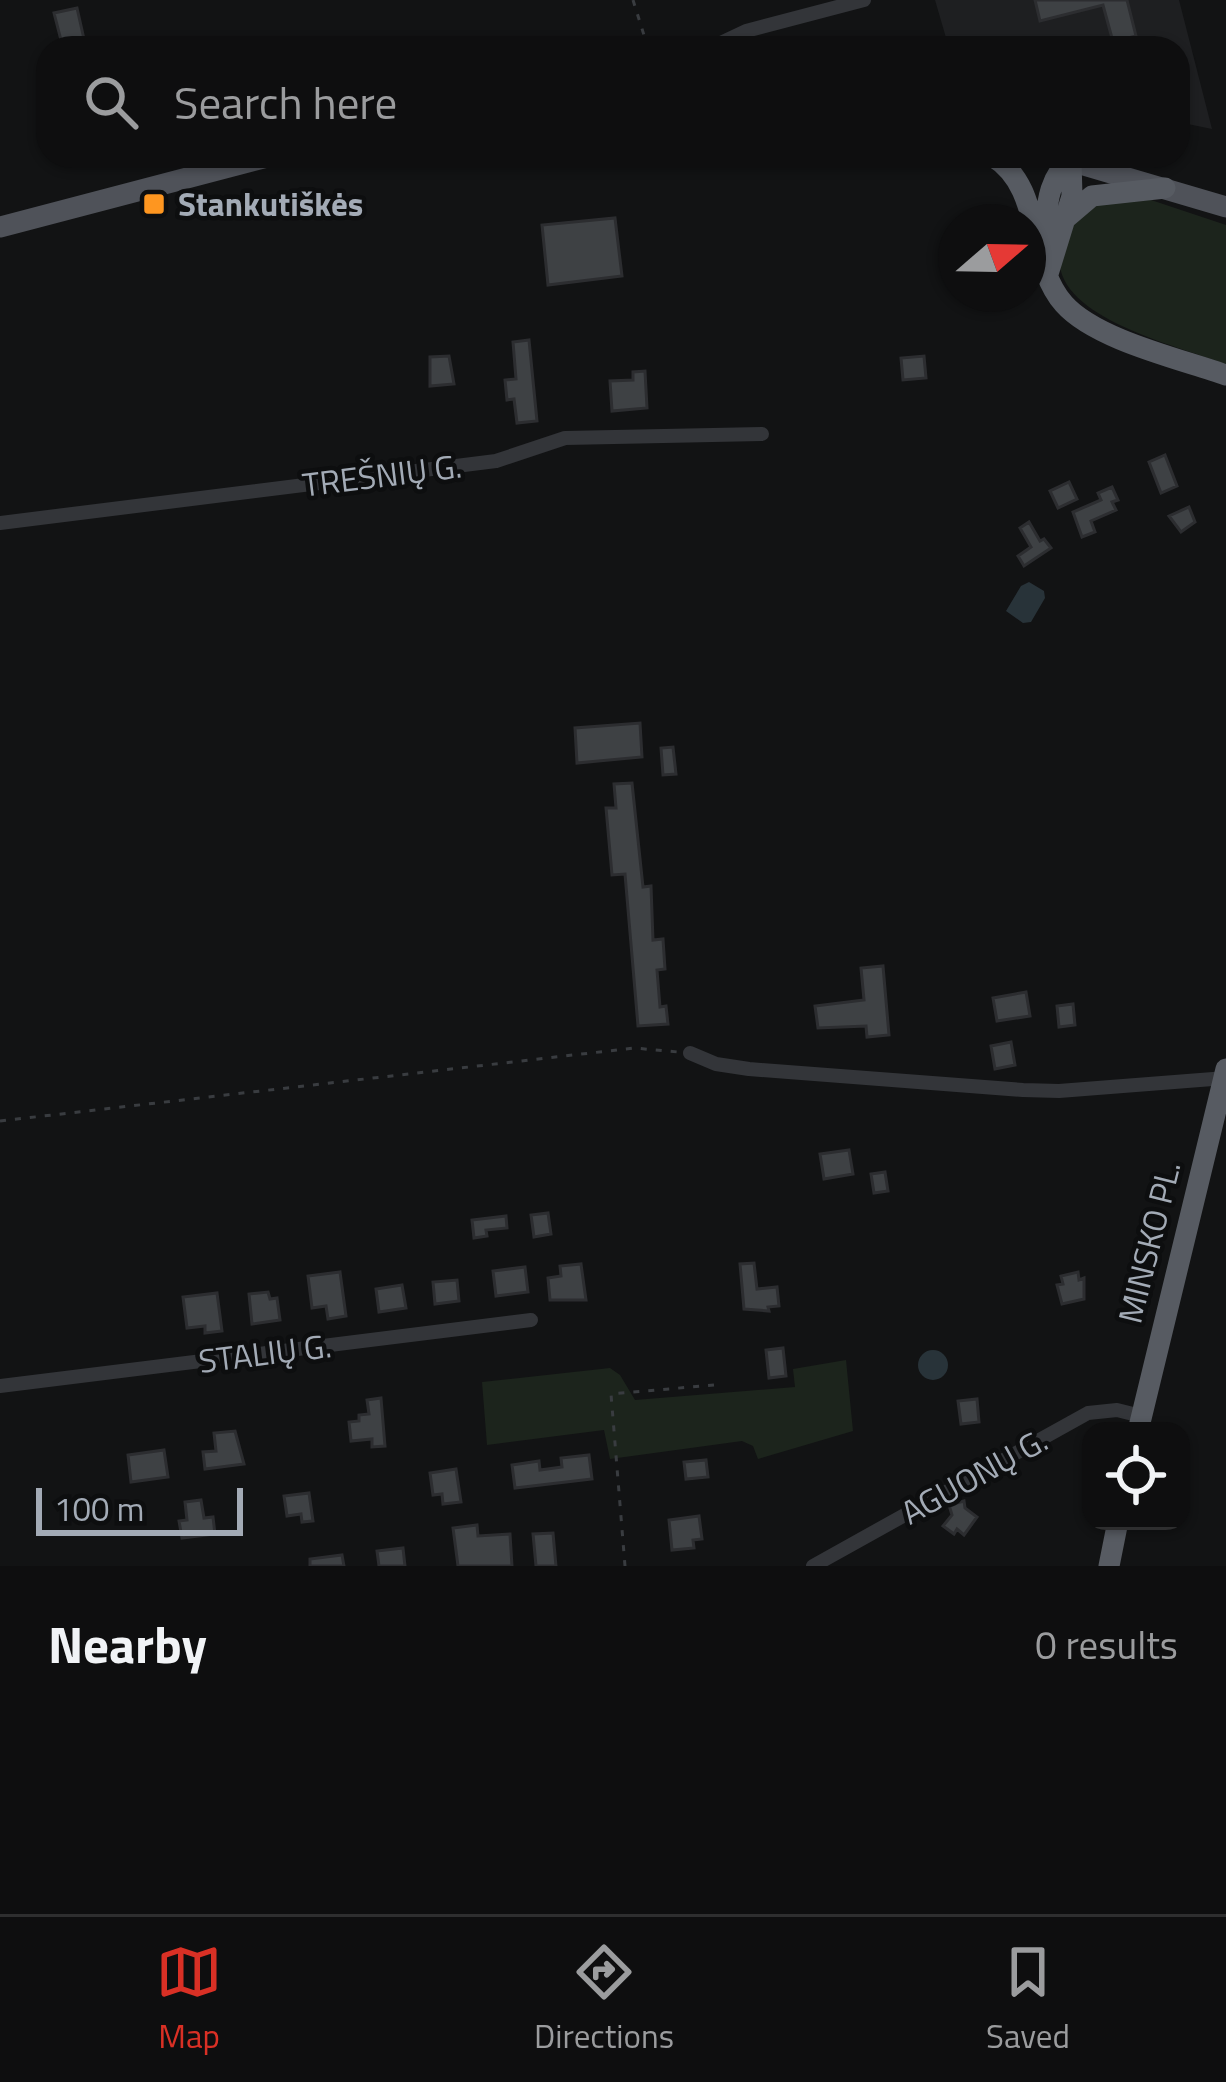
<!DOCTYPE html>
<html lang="en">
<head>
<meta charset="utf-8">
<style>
  :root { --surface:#0e0e0f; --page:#1c1c1d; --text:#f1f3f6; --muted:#9b9c9e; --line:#2e2e2f; --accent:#d93025 }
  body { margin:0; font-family:"Titillium Web",sans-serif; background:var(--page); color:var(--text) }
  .controls { position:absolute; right:36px; bottom:36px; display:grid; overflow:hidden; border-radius:24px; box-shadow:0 3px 9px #0004 }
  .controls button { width:108px; height:108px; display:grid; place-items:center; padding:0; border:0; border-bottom:3px solid var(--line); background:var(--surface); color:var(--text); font:60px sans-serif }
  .compass { position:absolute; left:938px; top:204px; width:108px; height:108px; border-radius:50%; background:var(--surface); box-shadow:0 3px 9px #0004; rotate:70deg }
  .scale { position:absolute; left:36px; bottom:30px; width:207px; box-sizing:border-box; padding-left:12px; border:6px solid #a3abb6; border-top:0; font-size:33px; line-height:42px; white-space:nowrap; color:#a3abb6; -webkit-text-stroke:9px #0d0e0f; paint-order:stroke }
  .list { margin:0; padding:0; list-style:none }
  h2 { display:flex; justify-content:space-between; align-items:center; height:156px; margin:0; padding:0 48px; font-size:51px }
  h2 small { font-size:39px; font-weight:400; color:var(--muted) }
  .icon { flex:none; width:66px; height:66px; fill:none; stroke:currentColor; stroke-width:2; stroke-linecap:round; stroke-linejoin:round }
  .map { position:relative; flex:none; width:1226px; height:1566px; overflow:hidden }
  .search { position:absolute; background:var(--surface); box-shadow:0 3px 9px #0004; left:36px; right:36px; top:36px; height:132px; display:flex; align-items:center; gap:30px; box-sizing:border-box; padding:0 42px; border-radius:36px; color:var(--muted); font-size:45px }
  .sheet { height:348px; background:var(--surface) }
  nav { display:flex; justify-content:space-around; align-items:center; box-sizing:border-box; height:168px; border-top:3px solid var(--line); background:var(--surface); font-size:33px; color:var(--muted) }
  nav a { display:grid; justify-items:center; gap:6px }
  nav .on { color:var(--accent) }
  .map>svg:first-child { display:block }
  .built { fill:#1e1f21 }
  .green { fill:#1c241c }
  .water { fill:#283339 }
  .building { fill:#3e4144; stroke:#2c2d30; stroke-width:3 }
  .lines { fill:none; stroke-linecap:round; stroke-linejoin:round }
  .path { stroke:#393c40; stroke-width:3; stroke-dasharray:6 9; stroke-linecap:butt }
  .minor { stroke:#333539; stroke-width:14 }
  .primary { stroke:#4f5259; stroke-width:21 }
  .trunk { stroke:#575b62; stroke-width:21 }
  .poi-dot { fill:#fe9620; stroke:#0d0e0f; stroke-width:4.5 }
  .labels { text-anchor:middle; stroke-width:9; stroke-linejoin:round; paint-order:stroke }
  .poi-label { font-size:33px; font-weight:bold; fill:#a3abb6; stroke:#0d0e0f; text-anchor:start }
  .street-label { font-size:33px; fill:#a3abb6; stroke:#0d0e0f }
</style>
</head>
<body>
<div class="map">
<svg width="1226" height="1566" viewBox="0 0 1226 1566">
  <rect width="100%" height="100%" fill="#121314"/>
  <!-- built -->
  <path class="built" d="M935,0H1179L1212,129L1178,122V48H949Z"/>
  <!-- green -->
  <path class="green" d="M1145,198L1226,225V364C1158,339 991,302 1090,203Z
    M846,1360L853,1431L758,1459L753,1446L742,1441L610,1459L604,1430L487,1445L482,1382L610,1368L620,1375L635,1400L795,1387L793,1369Z"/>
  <!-- water -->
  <path class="water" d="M1029,582L1044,591L1045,598L1031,622L1023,623L1006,611L1021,586Z
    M918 1365a15 15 0 1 1 30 0a15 15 0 1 1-30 0Z"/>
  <!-- building -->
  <path class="building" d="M1035,0H1127L1136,36L1113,42L1103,5L1040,21Z
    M77,8L84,39L62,44L54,13Z
    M615,218L622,276L548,285L542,225Z
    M529,340L537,421L517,423L514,399L507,400L505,380L516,379L513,342Z
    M449,356L454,384L430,386V357Z
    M924,356L926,378L903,380L901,358Z
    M645,371L647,408L612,411L610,381L633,380V372Z
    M1165,455L1177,486L1161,493L1149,462Z
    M1069,482L1077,499L1058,508L1050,491Z
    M1112,487L1118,500L1112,502L1116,510L1091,521L1095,532L1082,537L1073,512L1101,500L1098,493Z
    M1189,507L1195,522L1181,532L1169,516Z
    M1029,522L1040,541L1044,539L1051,548L1024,566L1018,556L1031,547L1020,528Z
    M640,723L642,757L577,763L575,728Z
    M673,747L676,774L663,775L661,748Z
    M632,783L643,887L651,886L653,940L663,939L665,969L657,970L660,1007L666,1006L668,1024L638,1026L625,874L612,875L606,808H616L614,784Z
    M883,966L889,1035L867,1037L866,1026L818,1028L815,1006L864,1000L861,968Z
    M1026,992L1030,1016L997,1021L993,998Z
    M1073,1004L1075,1025L1059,1027L1057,1006Z
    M1011,1042L1015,1065L995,1069L991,1046Z
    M849,1150L853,1174L824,1179L820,1154Z
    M885,1172L888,1191L874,1193L871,1174Z
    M548,1213L551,1234L534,1237L531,1215Z
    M506,1216L507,1228L486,1230L487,1236L474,1238L472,1220Z
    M754,1263L757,1289L777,1287L779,1306L768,1307L769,1311L744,1309L740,1264Z
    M581,1264L586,1300H550L548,1278L561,1276L560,1266Z
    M525,1267L528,1292L496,1296L493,1271Z
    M340,1272L346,1316L328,1319L326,1306L312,1308L308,1276Z
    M1078,1272L1079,1280L1084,1278V1299L1062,1304L1057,1285L1063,1284L1061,1276Z
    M457,1280L459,1301L435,1304L433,1282Z
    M402,1285L406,1308L379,1312L376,1289Z
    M268,1292L270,1299L277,1298L280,1320L252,1324L249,1294Z
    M217,1293L222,1331L205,1333V1326L187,1328L183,1297Z
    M783,1348L786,1376L769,1378L766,1350Z
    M381,1398L385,1446L372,1447V1439L351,1441L349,1422L359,1421V1415L369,1414L367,1400Z
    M977,1399L979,1422L961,1424L958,1401Z
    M235,1431L244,1464L205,1469L203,1452L216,1451L214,1433Z
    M164,1450L168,1477L131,1482L128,1455Z
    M589,1455L592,1479L515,1488L512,1465L539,1461L540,1470L562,1467L561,1458Z
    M706,1460L708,1477L686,1479L684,1462Z
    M456,1469L461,1502L443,1504L442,1494L433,1495L430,1473Z
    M309,1493L313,1521L302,1522L301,1514L287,1516L284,1496Z
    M201,1500L204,1518L213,1517L215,1534L182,1538L179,1521L187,1520L185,1502Z
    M964,1501L965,1508L977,1517L964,1535L957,1529L954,1534L943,1526L952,1515L949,1505Z
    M699,1516L702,1539L693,1540L694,1548L672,1550L669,1520Z
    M477,1525L478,1536L510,1534L512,1566H458L453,1528Z
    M553,1533L556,1566H536L533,1534Z
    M403,1548L405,1566H379L377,1551Z
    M342,1555L344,1566H310V1559Z"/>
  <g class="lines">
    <!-- path -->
    <path class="path" d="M633,0L648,48
      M0,1121L634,1048L678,1052
      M625,1566L611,1394L714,1385"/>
    <!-- minor -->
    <path class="minor" d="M710,48L746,31L864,0
      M0,523L496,461L565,438L762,434
      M690,1053L716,1064L749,1069L1023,1090L1059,1091L1226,1078
      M0,1386L531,1320
      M813,1566L1088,1413L1117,1410L1141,1416"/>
    <!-- primary -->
    <path class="primary" d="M1053,156L1226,207
      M0,227L271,156"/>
    <!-- trunk -->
    <path class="trunk" d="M992,156C1045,188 1026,261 1064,304C1096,340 1181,359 1226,375
      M1065,219L1092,196L1165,188
      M1043,240C1047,212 1046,178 1071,160
      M1048,274L1072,196L1071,160
      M1138,1431L1226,1069
      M1109,1566L1118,1521"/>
  </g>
  <!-- markers -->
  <rect class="poi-dot" x="142" y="192" width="24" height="24" rx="6"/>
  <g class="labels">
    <!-- poi labels -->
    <g class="poi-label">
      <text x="178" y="216">Stankutiškės</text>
    </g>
    <!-- street labels -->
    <g class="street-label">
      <text transform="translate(382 475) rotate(-7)" y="12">TREŠNIŲ G.</text>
      <text transform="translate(1149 1242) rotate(-76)" y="12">MINSKO PL.</text>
      <text transform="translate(265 1353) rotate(-7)" y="12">STALIŲ G.</text>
      <text transform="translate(974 1476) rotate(-29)" y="12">AGUONŲ G.</text>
    </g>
  </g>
</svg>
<div class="controls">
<button><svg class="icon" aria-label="locate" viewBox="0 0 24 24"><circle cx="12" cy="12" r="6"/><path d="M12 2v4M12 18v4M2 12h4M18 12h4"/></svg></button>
</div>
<svg class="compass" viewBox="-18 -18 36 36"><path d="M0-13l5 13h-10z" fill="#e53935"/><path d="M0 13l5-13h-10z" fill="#9b9c9e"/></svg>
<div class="scale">100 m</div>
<div class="search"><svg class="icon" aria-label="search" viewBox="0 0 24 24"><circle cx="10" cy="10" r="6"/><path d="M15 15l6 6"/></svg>Search here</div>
</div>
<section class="sheet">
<h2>Nearby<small>0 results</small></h2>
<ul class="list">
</ul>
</section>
<nav>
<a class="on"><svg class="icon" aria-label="map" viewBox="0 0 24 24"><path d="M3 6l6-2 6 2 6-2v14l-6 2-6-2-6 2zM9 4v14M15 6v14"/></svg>Map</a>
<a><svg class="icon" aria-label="directions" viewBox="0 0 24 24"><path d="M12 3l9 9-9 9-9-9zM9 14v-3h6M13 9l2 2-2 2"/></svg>Directions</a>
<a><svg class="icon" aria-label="saved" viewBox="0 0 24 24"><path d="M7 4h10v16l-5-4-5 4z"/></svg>Saved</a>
</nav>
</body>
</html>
